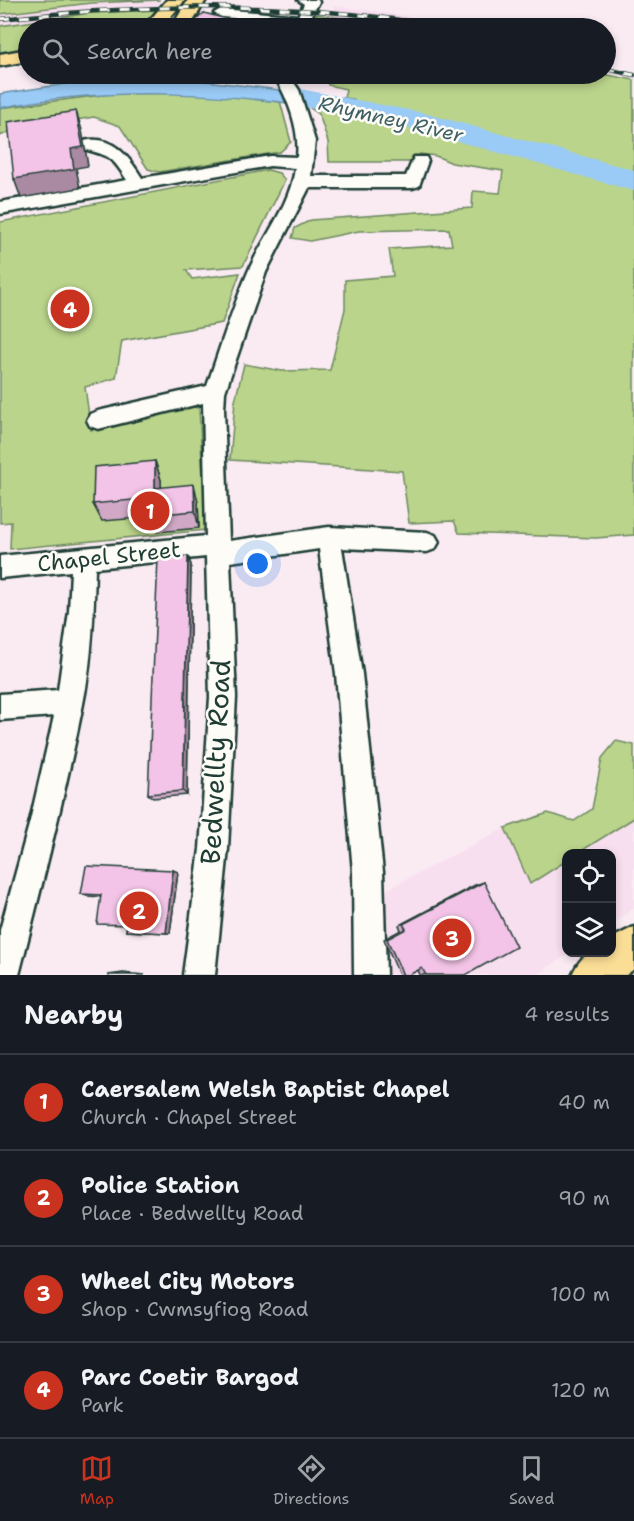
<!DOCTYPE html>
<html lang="en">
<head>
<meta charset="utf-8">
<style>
  :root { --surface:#171b24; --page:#20242c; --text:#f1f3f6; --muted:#9ea1a6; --line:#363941; --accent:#c8321e }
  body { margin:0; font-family:"Shantell Sans",sans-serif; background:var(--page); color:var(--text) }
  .controls { position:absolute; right:18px; bottom:18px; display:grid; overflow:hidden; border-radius:12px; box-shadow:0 3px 9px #0003 }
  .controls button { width:54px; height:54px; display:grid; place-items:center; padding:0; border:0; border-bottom:2px solid var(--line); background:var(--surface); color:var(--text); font:30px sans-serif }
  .you { position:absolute; left:258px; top:564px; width:21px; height:21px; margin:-15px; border:4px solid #fff; border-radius:50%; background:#1a73e8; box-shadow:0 0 0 9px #1a73e833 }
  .badge { display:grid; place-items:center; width:39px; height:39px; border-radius:50%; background:var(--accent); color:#fff; font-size:20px; font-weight:700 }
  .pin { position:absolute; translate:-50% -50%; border:3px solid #fff; box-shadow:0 2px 6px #0006 }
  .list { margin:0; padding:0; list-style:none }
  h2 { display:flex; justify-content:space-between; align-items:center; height:78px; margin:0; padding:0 24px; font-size:26px }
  h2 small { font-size:20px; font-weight:400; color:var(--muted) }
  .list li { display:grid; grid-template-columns:39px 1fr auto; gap:18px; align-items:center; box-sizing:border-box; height:96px; padding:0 24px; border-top:2px solid var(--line) }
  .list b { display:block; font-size:22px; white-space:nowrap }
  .list p { margin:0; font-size:20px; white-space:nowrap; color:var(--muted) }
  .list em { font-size:20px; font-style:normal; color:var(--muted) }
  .icon { flex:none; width:33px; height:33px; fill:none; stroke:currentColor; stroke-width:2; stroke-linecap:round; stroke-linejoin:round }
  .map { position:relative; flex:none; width:634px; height:975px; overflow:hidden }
  .search { position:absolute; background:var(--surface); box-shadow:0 3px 9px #0003; left:18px; right:18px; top:18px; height:66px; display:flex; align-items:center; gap:15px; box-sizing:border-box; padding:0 21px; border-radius:33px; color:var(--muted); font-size:22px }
  .sheet { height:462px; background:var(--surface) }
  nav { display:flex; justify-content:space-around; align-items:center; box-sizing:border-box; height:84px; border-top:2px solid var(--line); background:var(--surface); font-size:16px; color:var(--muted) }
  nav a { display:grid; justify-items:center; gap:3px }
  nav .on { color:var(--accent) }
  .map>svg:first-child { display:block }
  .built { fill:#f8dfef }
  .green { fill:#bad48b; stroke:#6c8860; stroke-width:1.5 }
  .water { fill:#9acaf6; stroke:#6992a8; stroke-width:1.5 }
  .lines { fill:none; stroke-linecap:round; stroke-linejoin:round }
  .river { fill:#9acaf6; fill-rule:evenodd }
  .minor-casing { stroke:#1f3d34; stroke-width:5 }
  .major-casing { stroke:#1f3d34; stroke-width:5 }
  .minor { fill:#fdfcf7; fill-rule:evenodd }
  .major { fill:#fbde96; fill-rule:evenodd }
  .rail-casing { stroke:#1f3d34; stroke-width:4.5 }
  .rail { stroke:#fdfcf7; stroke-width:3; stroke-dasharray:10; stroke-linecap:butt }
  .wall { fill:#d1a9c7; stroke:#1f3d34; stroke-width:1.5 }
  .shaded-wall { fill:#aa89a2; stroke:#1f3d34; stroke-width:1.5 }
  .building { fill:#f3c4e7; stroke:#1f3d34; stroke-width:1.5 }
  .labels { text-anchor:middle; stroke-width:5; stroke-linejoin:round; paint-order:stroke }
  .far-water-label { font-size:20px; font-style:italic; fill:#3e6064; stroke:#fdfcf7 }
  .street-label { font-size:22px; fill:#1f3d34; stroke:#fdfcf7 }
  .near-street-label { font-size:27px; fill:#1f3d34; stroke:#fdfcf7 }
</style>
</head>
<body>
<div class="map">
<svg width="634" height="975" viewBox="0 0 634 975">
  <rect width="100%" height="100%" fill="#faebf2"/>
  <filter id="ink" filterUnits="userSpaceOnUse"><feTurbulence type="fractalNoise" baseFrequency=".0167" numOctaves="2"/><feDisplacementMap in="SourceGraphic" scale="12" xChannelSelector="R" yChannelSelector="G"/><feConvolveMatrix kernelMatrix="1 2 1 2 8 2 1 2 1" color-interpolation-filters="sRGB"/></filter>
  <g filter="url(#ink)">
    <!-- built -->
    <path class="built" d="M160,0L158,10L91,13L0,26V14L28,10L91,3Z
      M334,6L375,11L467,28H420L331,16Z
      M634,818V908L612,924V854H578Z
      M505,828L530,883L566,861V952L570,953L537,975H382V892Z"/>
    <!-- green -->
    <path class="green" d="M0,0H160L91,3L0,14Z
      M158,10L137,28H28V50L0,56V26L91,13Z
      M313,14L420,28H305Z
      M328,74H603L634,80V535L596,538L459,533L454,521L409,523L402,471L230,460L235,401L244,364L282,371L330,370L345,309V280L393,276L389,249L452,245L449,229L359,231L310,241L292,238L295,228L311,220L472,208L473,191L500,193L503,171L452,163L436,156L420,154L411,162H329L328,142L319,114L310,108L309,105L349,111L354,100L344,98L346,89L328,85Z
      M118,93H190L280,101L291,142L280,152L159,172L148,169L120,126L94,117L11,131L0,136V108Z
      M268,170L279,173L285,180L243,266L186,270L192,279L240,273L222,323L122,341L116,378L85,387L91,430L185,406L199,408L206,530L10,549L11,522L0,523V222Z
      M616,741L634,745V818L578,853L566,854V861L530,884L505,828L548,813L574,821L592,809L602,758Z"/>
    <!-- water -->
    <path class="water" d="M119,74H149L354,99L349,111C233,94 117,84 0,108V94L98,79Z"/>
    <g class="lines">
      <!-- river -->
      <path class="river" d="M295,88L424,113L634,170V191L421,131L285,103L280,97L285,91Z"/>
      <defs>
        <path id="minor" d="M298,0H318L319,2L305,28H291L293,24L288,22L221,17L214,13L221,9L298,16L304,4Z
          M273,74H288L299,90L315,141L311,176H406L414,157H426L428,161L419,186L413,188H309L266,272L225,392L224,409L229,541L329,527L427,532L435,535L439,542L435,549L427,552L342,548L362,674L383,872L386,975H354L353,872L336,674L319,549L230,562L236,697L228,849L215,975H183L200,849L210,697L206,557L95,568C94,613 92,661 83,704C65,795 42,885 19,975H0V930L30,821L54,716L0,720V694L58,690L69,611L71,571L0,578V556L206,536L203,403L98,429L90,426L87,420L90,414L98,411L207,386C220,348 232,309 248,272C263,237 290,206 295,168L270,166L0,214V202L127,180C112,157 111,156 84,149L82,145L84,141C112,134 129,157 142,178L270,156L297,157C300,129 288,98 273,74Z"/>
        <path id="major" d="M167,0H185L161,28H143Z
          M188,0H206L189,28H171Z
          M28,49V61L0,66V54Z
          M634,927V969L626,975H572C582,953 589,952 612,952V938Z"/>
      </defs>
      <!-- minor casing -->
      <use href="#minor" class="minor-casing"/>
      <!-- major casing -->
      <use href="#major" class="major-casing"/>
      <!-- minor -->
      <use href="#minor" class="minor"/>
      <!-- major -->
      <use href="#major" class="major"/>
      <defs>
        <path id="rail" d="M0,19C149,4 301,0 448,28
          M606,69L634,75"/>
      </defs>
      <!-- rail casing -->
      <use href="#rail" class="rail-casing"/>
      <!-- rail -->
      <use href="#rail" class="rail"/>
    </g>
    <!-- wall -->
    <path class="wall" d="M195,21L261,28H196Z
      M155,461L161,480V487L198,502L199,528L158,532L152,517L102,521L93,504Z
      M188,556L191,565L187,795L153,798L148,794Z
      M178,872L170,933L126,931L127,926L101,897L87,896L81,894Z
      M484,882L466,975H420L418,970L409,975H399L384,939L401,930L399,925L475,885Z
      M123,973L145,975H108Z"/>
    <!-- shaded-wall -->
    <path class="shaded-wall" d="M76,111L82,130L88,166L76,168L80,188L21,198L14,179L71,149Z
      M155,461L161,480L162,506L155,488Z
      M194,484L198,502L199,528L195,511Z
      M188,556L191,565L187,795L183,791Z
      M173,870L178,872L170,933H166Z"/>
    <!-- building -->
    <path class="building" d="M204,13L261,28H220L195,21Z
      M267,25L276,28H264Z
      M76,111L83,147L71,149L74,169L14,179L8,122Z
      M155,461V488L194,484L195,511L151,515L152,498L93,504L94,467Z
      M188,556L183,791L148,794L158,558Z
      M86,866L173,870L166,933L126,931L127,925L97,924L101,895L81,894Z
      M484,882L516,947L466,975H426L422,968L409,975H403L387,939L406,929L403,924Z"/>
  </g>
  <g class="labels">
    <!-- far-water labels -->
    <g class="far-water-label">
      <text transform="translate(391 119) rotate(13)" y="7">Rhymney River</text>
    </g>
    <!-- street labels -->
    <g class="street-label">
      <text transform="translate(109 556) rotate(-6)" y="8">Chapel Street</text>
    </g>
    <!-- near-street labels -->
    <g class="near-street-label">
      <text transform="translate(216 762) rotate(-87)" y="9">Bedwellty Road</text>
    </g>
  </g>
</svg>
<div class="controls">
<button><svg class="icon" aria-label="locate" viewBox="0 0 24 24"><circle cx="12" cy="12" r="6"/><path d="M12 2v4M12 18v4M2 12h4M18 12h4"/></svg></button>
<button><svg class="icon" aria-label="layers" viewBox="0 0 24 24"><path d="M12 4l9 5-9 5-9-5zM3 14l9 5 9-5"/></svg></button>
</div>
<div class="you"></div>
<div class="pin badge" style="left:150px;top:511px">1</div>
<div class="pin badge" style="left:139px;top:911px">2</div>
<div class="pin badge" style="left:452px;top:938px">3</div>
<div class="pin badge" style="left:70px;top:309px">4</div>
<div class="search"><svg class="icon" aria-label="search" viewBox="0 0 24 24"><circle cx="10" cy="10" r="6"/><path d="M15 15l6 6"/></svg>Search here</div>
</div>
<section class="sheet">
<h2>Nearby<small>4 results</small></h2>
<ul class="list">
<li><span class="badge">1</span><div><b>Caersalem Welsh Baptist Chapel</b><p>Church · Chapel Street</p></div><em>40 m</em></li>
<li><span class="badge">2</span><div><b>Police Station</b><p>Place · Bedwellty Road</p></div><em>90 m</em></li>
<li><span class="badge">3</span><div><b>Wheel City Motors</b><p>Shop · Cwmsyfiog Road</p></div><em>100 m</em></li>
<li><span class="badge">4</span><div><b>Parc Coetir Bargod</b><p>Park</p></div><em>120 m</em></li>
</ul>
</section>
<nav>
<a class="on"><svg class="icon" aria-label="map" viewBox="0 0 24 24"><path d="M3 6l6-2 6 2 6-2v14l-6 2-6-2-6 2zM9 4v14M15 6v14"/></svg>Map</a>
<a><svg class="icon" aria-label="directions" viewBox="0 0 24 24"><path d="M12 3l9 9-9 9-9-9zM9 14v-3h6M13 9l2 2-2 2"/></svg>Directions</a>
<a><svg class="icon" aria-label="saved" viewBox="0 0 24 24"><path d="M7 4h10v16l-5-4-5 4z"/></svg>Saved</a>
</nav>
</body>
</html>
